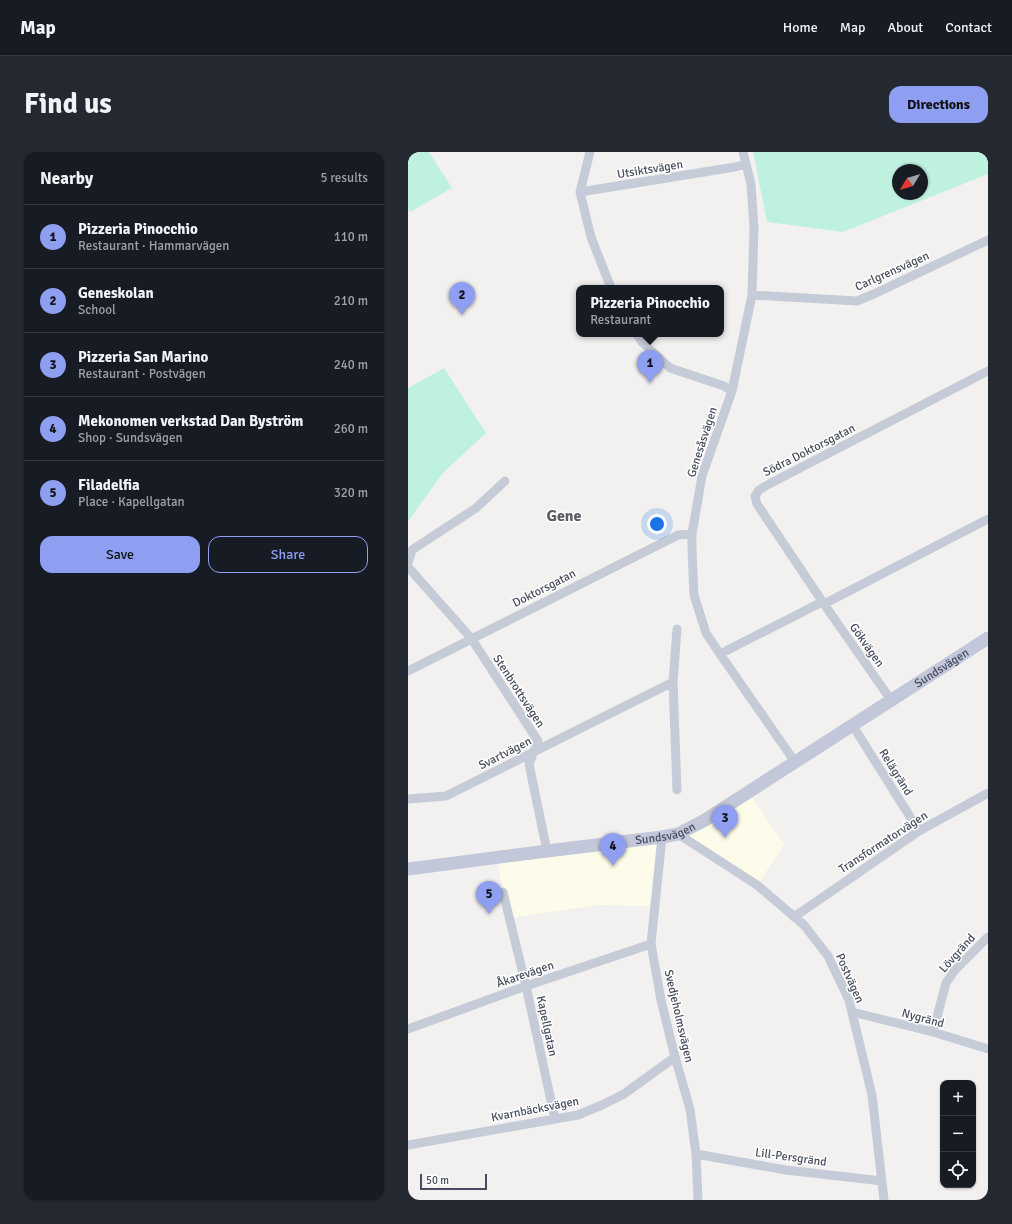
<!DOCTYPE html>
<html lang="en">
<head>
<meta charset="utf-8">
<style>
  :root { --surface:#171b24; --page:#242831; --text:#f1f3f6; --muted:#9ea1a6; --line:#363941; --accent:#8e9ef0 }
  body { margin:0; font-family:Signika,sans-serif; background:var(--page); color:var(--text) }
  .controls { position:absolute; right:12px; bottom:12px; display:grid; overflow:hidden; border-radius:8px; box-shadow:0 1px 3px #0004 }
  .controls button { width:36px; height:36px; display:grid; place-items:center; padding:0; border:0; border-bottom:1px solid var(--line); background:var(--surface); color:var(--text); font:20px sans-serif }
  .compass { position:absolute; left:484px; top:12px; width:36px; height:36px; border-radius:50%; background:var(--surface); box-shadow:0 1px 3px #0004; rotate:232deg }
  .scale { position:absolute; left:12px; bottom:10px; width:67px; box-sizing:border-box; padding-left:4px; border:2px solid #474d5e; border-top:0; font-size:11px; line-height:14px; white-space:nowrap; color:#474d5e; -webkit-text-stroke:3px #fff; paint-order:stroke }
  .you { position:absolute; left:249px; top:372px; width:14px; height:14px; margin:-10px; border:3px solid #fff; border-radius:50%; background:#1a73e8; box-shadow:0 0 0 6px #1a73e833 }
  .badge { display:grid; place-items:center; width:26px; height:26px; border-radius:50%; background:var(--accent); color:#111; font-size:13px; font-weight:700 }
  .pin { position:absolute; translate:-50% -33px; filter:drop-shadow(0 1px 2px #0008) }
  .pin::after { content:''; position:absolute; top:21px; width:14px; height:12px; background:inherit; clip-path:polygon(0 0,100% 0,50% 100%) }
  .popup { position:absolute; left:168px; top:133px; width:148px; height:52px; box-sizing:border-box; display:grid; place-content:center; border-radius:8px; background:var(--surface); filter:drop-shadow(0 1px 3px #0005); font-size:13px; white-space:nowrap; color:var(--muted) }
  .popup b { font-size:15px; color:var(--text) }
  .popup::after { content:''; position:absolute; left:50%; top:100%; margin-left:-8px; border:8px solid transparent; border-top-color:var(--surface) }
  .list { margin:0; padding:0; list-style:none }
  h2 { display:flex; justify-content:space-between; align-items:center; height:52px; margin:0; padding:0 16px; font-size:17px }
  h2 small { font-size:13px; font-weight:400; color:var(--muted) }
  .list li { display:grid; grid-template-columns:26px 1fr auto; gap:12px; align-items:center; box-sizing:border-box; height:64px; padding:0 16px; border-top:1px solid var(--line) }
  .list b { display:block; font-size:15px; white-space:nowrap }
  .list p { margin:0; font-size:13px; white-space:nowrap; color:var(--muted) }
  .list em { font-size:13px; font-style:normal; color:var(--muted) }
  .actions { display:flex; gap:8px; padding:12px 16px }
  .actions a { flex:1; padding:9px 0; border:1px solid var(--accent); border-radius:12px; text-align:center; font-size:14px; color:var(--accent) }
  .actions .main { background:var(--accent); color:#111 }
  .icon { flex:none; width:22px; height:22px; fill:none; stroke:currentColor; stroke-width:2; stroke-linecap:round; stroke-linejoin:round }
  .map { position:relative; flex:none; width:580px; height:1048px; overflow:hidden; border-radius:12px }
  header { display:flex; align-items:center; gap:24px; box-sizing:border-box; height:56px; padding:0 20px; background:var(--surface); border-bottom:1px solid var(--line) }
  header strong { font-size:19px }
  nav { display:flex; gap:22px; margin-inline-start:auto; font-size:14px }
  .intro { display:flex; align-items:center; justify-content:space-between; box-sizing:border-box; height:96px; padding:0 24px }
  h1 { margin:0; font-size:28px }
  .button { padding:10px 18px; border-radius:12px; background:var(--accent); color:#111; font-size:14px; font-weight:700 }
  main { display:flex; gap:24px; padding:0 24px }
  aside { flex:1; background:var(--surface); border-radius:12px; box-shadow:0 1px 3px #0004 }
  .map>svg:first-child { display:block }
  .commercial { fill:#fdfcea }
  .green { fill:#bef1e0; fill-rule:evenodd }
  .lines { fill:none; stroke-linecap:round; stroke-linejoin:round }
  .street { stroke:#c6cbd8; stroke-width:9 }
  .secondary { stroke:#c2c7d9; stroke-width:13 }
  .labels { text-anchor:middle; stroke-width:3; stroke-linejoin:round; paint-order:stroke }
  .street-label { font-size:12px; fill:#474d5e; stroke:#fff }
  .district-label { font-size:16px; font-weight:bold; fill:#5c5e65; stroke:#fff }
</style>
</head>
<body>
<header>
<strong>Map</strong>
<nav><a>Home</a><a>Map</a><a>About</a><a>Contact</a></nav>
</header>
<div class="intro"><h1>Find us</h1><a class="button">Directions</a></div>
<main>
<aside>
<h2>Nearby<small>5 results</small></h2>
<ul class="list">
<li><span class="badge">1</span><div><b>Pizzeria Pinocchio</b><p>Restaurant · Hammarvägen</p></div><em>110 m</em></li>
<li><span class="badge">2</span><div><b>Geneskolan</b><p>School</p></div><em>210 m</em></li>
<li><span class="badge">3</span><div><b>Pizzeria San Marino</b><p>Restaurant · Postvägen</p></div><em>240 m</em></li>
<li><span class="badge">4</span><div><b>Mekonomen verkstad Dan Byström</b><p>Shop · Sundsvägen</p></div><em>260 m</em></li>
<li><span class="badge">5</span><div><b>Filadelfia</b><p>Place · Kapellgatan</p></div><em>320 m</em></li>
</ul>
<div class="actions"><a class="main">Save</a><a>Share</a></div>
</aside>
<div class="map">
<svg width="580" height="1048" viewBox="0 0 580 1048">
  <rect width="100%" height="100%" fill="#f3f1f0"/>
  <!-- commercial -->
  <path class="commercial" d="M340,640L376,693L349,733L270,682Z
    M254,685L247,754L189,753L101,766L95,740L89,706Z"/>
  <!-- green -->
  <path class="green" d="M0,0H21L44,36L2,60L0,56Z
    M345,0H580V22L435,80L359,70ZM490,18H514V42H490Z
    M36,216L78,281L35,321L0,369V236Z"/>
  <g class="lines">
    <!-- street -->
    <path class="street" d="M182,0L172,40L183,85L203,136
      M335,0L343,32L346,76L344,143L324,239L294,324L284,382V397L286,443L298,481L312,502L387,610
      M172,40L327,15L338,12
      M344,143L449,149L466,142L580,88
      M229,182L234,190L262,216L316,234L324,239
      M0,411L4,398L68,356L97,329
      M0,415L63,486L130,589L121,612L139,699
      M312,502L414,450L416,452L580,367
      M0,519L270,383L284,382
      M265,530L269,477
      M483,548L416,452L349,352L347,344L351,338L361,332L580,219
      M445,574L511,679
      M0,647L38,644L265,530L269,638
      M270,682L349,733L396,773L420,804L441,848L464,943L476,1048
      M254,685L243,792L253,848L267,905L282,957L288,1002L290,1048
      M95,740L118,834L147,967
      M386,765L511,679L580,641
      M444,860L525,880L580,897
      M0,877L118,834L243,792
      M525,880L538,831L547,818L580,785
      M0,993L170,963L194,953L216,942L267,905
      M288,1002L378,1018L474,1029"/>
    <!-- secondary -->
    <path class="secondary" id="s1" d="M0,717L139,699L254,685L270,682L297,668L325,650L580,486"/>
  </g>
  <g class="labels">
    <!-- street labels -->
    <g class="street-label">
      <text transform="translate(242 17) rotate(-9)" y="4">Utsiktsvägen</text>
      <text transform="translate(484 119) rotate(-24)" y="4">Carlgrensvägen</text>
      <text transform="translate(294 290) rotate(-72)" y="4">Genesåsvägen</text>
      <text transform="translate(401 298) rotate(-27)" y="4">Södra Doktorsgatan</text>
      <text transform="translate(136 436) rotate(-27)" y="4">Doktorsgatan</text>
      <text transform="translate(459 493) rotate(55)" y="4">Gökvägen</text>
      <text dy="4" stroke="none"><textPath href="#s1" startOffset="584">Sundsvägen</textPath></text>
      <text transform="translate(111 539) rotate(57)" y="4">Stenbrottsvägen</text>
      <text transform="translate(97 601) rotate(-27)" y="4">Svartvägen</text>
      <text transform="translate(488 620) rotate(58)" y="4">Relägränd</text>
      <text dy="4" stroke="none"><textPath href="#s1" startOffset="260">Sundsvägen</textPath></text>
      <text transform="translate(475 690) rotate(-33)" y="4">Transformatorvägen</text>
      <text transform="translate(549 801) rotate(-48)" y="4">Lövgränd</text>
      <text transform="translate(117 822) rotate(-19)" y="4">Åkarevägen</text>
      <text transform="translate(442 826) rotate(66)" y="4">Postvägen</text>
      <text transform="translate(271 864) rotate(77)" y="4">Svedjeholmsvägen</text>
      <text transform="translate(515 866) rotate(15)" y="4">Nygränd</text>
      <text transform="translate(139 874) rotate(78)" y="4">Kapellgatan</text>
      <text transform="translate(127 957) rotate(-11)" y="4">Kvarnbäcksvägen</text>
      <text transform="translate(383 1005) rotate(8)" y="4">Lill-Persgränd</text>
    </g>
    <!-- district labels -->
    <g class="district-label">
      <text x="156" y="369">Gene</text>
    </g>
  </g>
</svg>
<div class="controls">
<button>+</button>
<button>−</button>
<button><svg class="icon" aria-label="locate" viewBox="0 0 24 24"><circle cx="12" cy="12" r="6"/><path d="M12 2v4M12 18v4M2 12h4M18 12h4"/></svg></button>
</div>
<svg class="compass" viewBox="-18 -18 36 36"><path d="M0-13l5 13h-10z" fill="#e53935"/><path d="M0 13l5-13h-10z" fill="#9ea1a6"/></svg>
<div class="scale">50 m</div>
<div class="you"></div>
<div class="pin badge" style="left:242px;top:231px">1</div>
<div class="popup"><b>Pizzeria Pinocchio</b>Restaurant</div>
<div class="pin badge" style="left:54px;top:163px">2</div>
<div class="pin badge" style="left:317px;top:686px">3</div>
<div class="pin badge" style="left:205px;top:714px">4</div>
<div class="pin badge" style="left:81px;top:762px">5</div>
</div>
</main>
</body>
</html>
